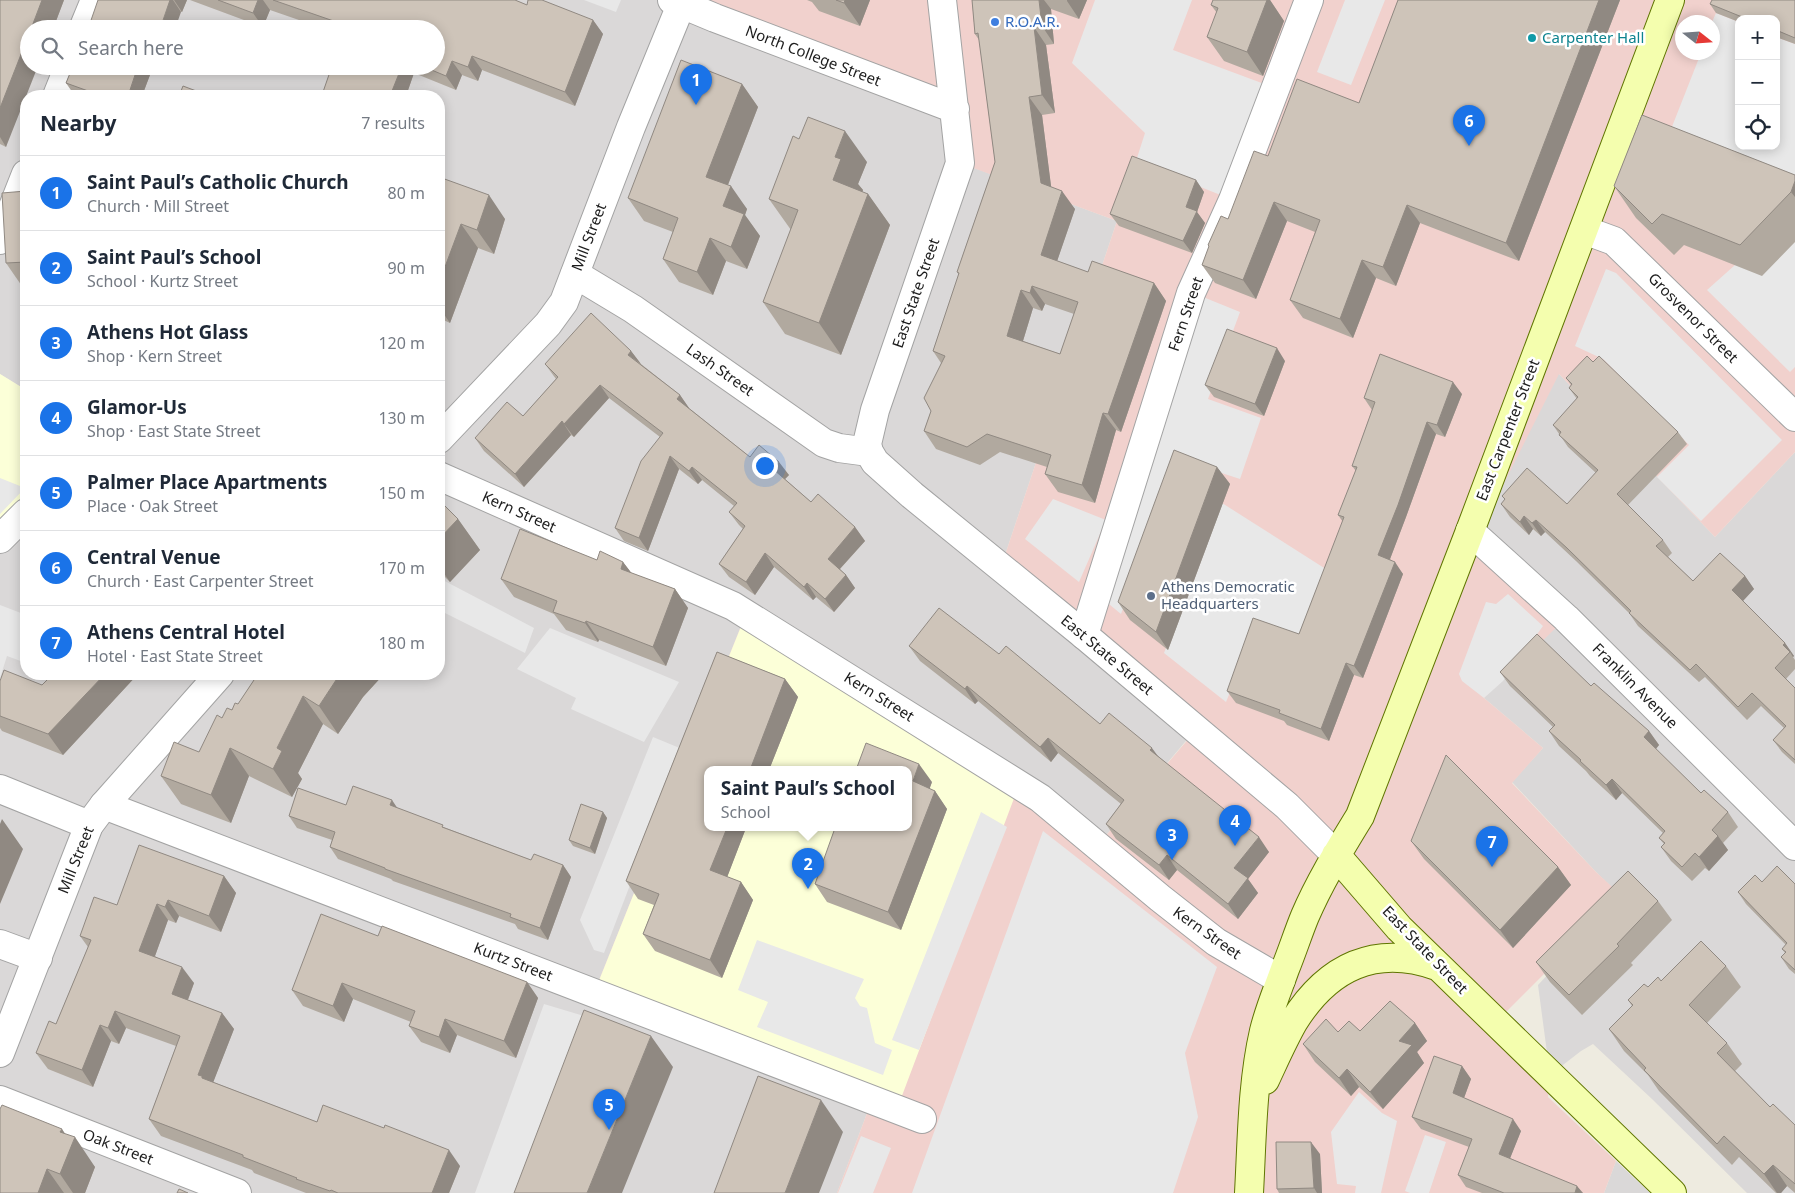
<!DOCTYPE html>
<html lang="en">
<head>
<meta charset="utf-8">
<style>
  :root { --surface:#fff; --page:#f6f6f7; --text:#1f2937; --muted:#747a83; --line:#e0e1e3; --accent:#1a73e8 }
  body { margin:0; font-family:"Noto Sans",sans-serif; background:var(--page); color:var(--text) }
  .controls { position:absolute; right:15px; top:15px; display:grid; overflow:hidden; border-radius:10px; box-shadow:0 2px 12px #0003 }
  .controls button { width:45px; height:45px; display:grid; place-items:center; padding:0; border:0; border-bottom:1px solid var(--line); background:var(--surface); color:var(--text); font:25px sans-serif }
  .compass { position:absolute; left:1675px; top:15px; width:45px; height:45px; border-radius:50%; background:var(--surface); box-shadow:0 2px 12px #0003; rotate:107deg }
  .you { position:absolute; left:764px; top:465px; width:18px; height:18px; margin:-12px; border:4px solid #fff; border-radius:50%; background:#1a73e8; box-shadow:0 0 0 8px #1a73e833 }
  .badge { display:grid; place-items:center; width:32px; height:32px; border-radius:50%; background:var(--accent); color:#fff; font-size:16px; font-weight:700 }
  .pin { position:absolute; translate:-50% -41px; filter:drop-shadow(0 1px 2px #0008) }
  .pin::after { content:''; position:absolute; top:26px; width:18px; height:15px; background:inherit; clip-path:polygon(0 0,100% 0,50% 100%) }
  .popup { position:absolute; left:704px; top:766px; width:208px; height:65px; box-sizing:border-box; display:grid; place-content:center; border-radius:10px; background:var(--surface); filter:drop-shadow(0 1px 4px #0005); font-size:16px; white-space:nowrap; color:var(--muted) }
  .popup b { font-size:19px; color:var(--text) }
  .popup::after { content:''; position:absolute; left:50%; top:100%; margin-left:-10px; border:10px solid transparent; border-top-color:var(--surface) }
  .list { margin:0; padding:0; list-style:none }
  h2 { display:flex; justify-content:space-between; align-items:center; height:65px; margin:0; padding:0 20px; font-size:21px }
  h2 small { font-size:16px; font-weight:400; color:var(--muted) }
  .list li { display:grid; grid-template-columns:32px 1fr auto; gap:15px; align-items:center; box-sizing:border-box; height:75px; padding:0 20px; border-top:1px solid var(--line) }
  .list b { display:block; font-size:19px; white-space:nowrap }
  .list p { margin:0; font-size:16px; white-space:nowrap; color:var(--muted) }
  .list em { font-size:16px; font-style:normal; color:var(--muted) }
  .icon { flex:none; width:28px; height:28px; fill:none; stroke:currentColor; stroke-width:2; stroke-linecap:round; stroke-linejoin:round }
  .map { position:relative; flex:none; width:1795px; height:1193px; overflow:hidden }
  .search { position:absolute; background:var(--surface); box-shadow:0 2px 12px #0003; left:20px; top:20px; width:425px; height:55px; display:flex; align-items:center; gap:12px; box-sizing:border-box; padding:0 18px; border-radius:28px; color:var(--muted); font-size:19px }
  .panel { position:absolute; background:var(--surface); box-shadow:0 2px 12px #0003; left:20px; top:90px; width:425px; height:590px; border-radius:20px }
  .map>svg:first-child { display:block }
  .residential { fill:#dad8d8; fill-rule:evenodd }
  .commercial { fill:#f1d1cd; fill-rule:evenodd }
  .education { fill:#fcffd8; fill-rule:evenodd }
  .parking { fill:#e8e8e8 }
  .lines { fill:none; stroke-linecap:round; stroke-linejoin:round }
  .minor-casing { stroke:#a3a3a3; stroke-width:30 }
  .tertiary-casing { stroke:#a3a3a3; stroke-width:30 }
  .secondary-casing { stroke:#5f7500; stroke-width:30 }
  .minor { stroke:#fff; stroke-width:28 }
  .tertiary { stroke:#fff; stroke-width:28 }
  .secondary { stroke:#f4feae; stroke-width:28 }
  .wall { fill:#b1a99f; fill-rule:evenodd }
  .shaded-wall { fill:#908982 }
  .building { fill:#cec4b9; stroke:#908982; fill-rule:evenodd }
  .shop-dot { fill:#3f7fe0; stroke:#fff; stroke-width:2 }
  .culture-dot { fill:#0f9aa8; stroke:#fff; stroke-width:2 }
  .service-dot { fill:#5c6f8a; stroke:#fff; stroke-width:2 }
  .labels { text-anchor:middle; stroke-width:5; stroke-linejoin:round; paint-order:stroke }
  .shop-label { font-size:15px; fill:#366cbe; stroke:#fff; text-anchor:start }
  .culture-label { font-size:15px; fill:#0d838f; stroke:#fff; text-anchor:start }
  .street-label { font-size:15px; fill:#1c1c1c; stroke:#fff }
  .service-label { font-size:15px; fill:#4e5e75; stroke:#fff; text-anchor:start }
</style>
</head>
<body>
<div class="map">
<svg width="1795" height="1193" viewBox="0 0 1795 1193">
  <rect width="100%" height="100%" fill="#eeebe0"/>
  <!-- residential -->
  <path class="residential" d="M0,0H672L955,109L961,163L1117,221L1001,567L1196,729L1097,846L746,614L594,993L872,1100L837,1193H0V539L26,513V674H439V96H26V390L0,374ZM29,29H436V66H29Z
    M1538,352L1715,537L1795,452V1193H1747L1652,1099L1593,1044L1581,1051L1550,1075L1538,985L1621,896L1596,872L1512,782L1543,748L1484,698L1470,531Z
    M1616,1161L1650,1193H1604Z"/>
  <!-- commercial -->
  <path class="commercial" d="M672,0H1795V452L1715,537L1559,374L1477,537L1566,618L1484,698L1543,748L1512,783L1596,872L1622,896L1497,1021L1550,1075L1548,1097L1616,1161L1604,1193H837L872,1100L594,993L746,614L1097,846L1196,730L1001,567L1117,221L960,163L954,109ZM1739,19H1776V146H1739ZM1682,22H1712V52H1682ZM708,770H908V828H708Z"/>
  <!-- education -->
  <path class="education" d="M0,374L26,390V504L0,531Z
    M746,614L1019,785L897,1109L594,993ZM708,770H908V828H708Z"/>
  <!-- parking -->
  <path class="parking" d="M584,0H621L616,12Z
    M1095,0H1192L1173,50L1267,85L1223,196L1136,161L1145,133L1072,63Z
    M1345,0H1385L1351,85L1317,72Z
    M1716,13L1739,22V146H1776V37L1795,44V198L1664,147L1701,53L1712,52V22Z
    M1795,242V367L1790,372L1707,290L1735,265Z
    M1606,269L1616,273L1782,440L1701,521L1657,477L1689,445L1603,359L1575,346Z
    M1203,297L1240,312L1208,399L1261,418L1240,479L1179,459L1121,614L1104,600Z
    M0,478L25,488L0,514Z
    M1053,499L1106,520L1079,582L1025,539Z
    M1222,503L1332,573L1306,647L1257,625L1226,702L1164,653Z
    M439,578L534,628L525,653L439,610Z
    M1508,594L1543,626L1503,681L1484,698L1462,681L1459,674L1486,602L1496,604Z
    M0,605L26,615V663L7,656L0,678L10,684L0,709Z
    M550,628L679,682L644,742L571,709L576,698L517,669Z
    M653,737L682,749L604,953L594,950L580,920Z
    M981,812L1007,827L919,1050L892,1040Z
    M1043,831L1217,967L1185,1053L1198,1117L1173,1193H912Z
    M757,940L864,979L855,998L860,1006L867,1008L875,1043L892,1050L883,1075L757,1027L768,1002L738,990Z
    M544,1004L584,1016L516,1193H475Z
    M1359,1092L1382,1113L1397,1121L1381,1193H1355L1356,1186L1337,1184L1331,1132Z
    M1425,1135L1446,1142L1429,1193H1410L1405,1191Z
    M861,1136L891,1148L873,1193H838Z"/>
  <g class="lines">
    <defs>
      <path id="minor" d="M83,29L95,0
        M57,96L69,66
        M1584,230L1614,241L1795,417
        M0,240L26,174
        M575,274L633,309L824,443L839,448L869,452
        M439,476L733,606L1040,798L1160,898L1216,942L1281,980
        M1470,531L1566,618L1795,846
        M0,539L26,513
        M1084,635L1191,293L1233,200L1309,0
        M0,789L89,825
        M104,805L922,1119
        M0,944L38,958
        M0,1100L237,1193"/>
      <path id="tertiary" d="M672,0L715,18L955,109
        M942,0L960,163L875,410L867,444L869,452L875,462L912,495L1084,635L1287,806L1336,855
        M439,439L548,324L564,302L631,127L683,0
        M0,1053L89,825L104,805L220,674"/>
      <path id="secondary" d="M1336,855L1399,928L1672,1193
        M1265,1080C1274,1061 1283,1040 1294,1021C1328,967 1375,944 1437,966
        M1249,1193C1252,1139 1252,1083 1264,1031C1269,1010 1278,989 1285,969C1292,952 1298,933 1305,916C1320,881 1340,849 1360,816L1470,531L1670,0"/>
    </defs>
    <!-- minor casing -->
    <use href="#minor" class="minor-casing"/>
    <!-- tertiary casing -->
    <use href="#tertiary" class="tertiary-casing"/>
    <!-- secondary casing -->
    <use href="#secondary" class="secondary-casing"/>
    <!-- minor -->
    <use href="#minor" class="minor"/>
    <!-- tertiary -->
    <use href="#tertiary" class="tertiary"/>
    <!-- secondary -->
    <use href="#secondary" class="secondary"/>
  </g>
  <!-- wall -->
  <path class="wall" d="M0,0H64L53,29H29L6,147L0,144Z
    M98,0H187L182,12Z
    M190,0H515L527,5L593,20L603,34L575,106L482,70L478,81L462,75L456,90L414,73L406,96H326L323,92L332,66H436V29H325L270,10L263,27Z
    M807,0H870L860,26L819,11L812,2Z
    M972,0H1087L1079,19L1051,9L1054,44L1046,45L1055,113L1042,115L1051,187L1075,209L1057,261L1088,272L1154,283L1166,301L1121,432L1116,430L1095,503L1058,492L1045,474L1047,467L1000,452L980,465L936,449L924,431L931,411L941,363L933,351L959,275L957,272L995,162L979,40L975,34ZM1045,304L1074,314L1060,354L1023,341L1033,308L1042,311Z
    M1213,0H1270L1284,21L1263,76L1224,61L1207,37L1217,13L1211,5Z
    M1398,0H1620L1519,261L1420,223L1396,286L1376,278L1353,338L1303,318L1290,300L1315,232L1287,221L1256,299L1215,283L1202,265L1209,247L1208,245L1228,219L1268,156L1359,103Z
    M1795,0V44L1776,37V19H1739V22L1716,13L1710,4Z
    M73,66H162L160,70L153,67L142,96H75L66,83Z
    M742,84L758,107L728,185L747,209L745,215L760,236L747,269L726,261L713,295L679,282L663,259L673,232L644,221L628,198Z
    M867,162L858,184L863,190L862,192L868,194L890,225L841,355L785,334L763,302L791,230L769,199Z
    M1795,175V242L1762,276L1684,245L1674,255L1636,218L1614,186Z
    M439,177L505,219L494,254L478,248L450,323L439,318Z
    M1196,180L1204,192L1197,212L1205,223L1192,253L1119,226L1110,214Z
    M26,191V292L6,263Z
    M631,351L641,364L680,395L689,408L750,457L789,475L785,479L811,502L855,527L865,541L840,569L846,575L855,588L834,612L816,597L813,600L774,567L755,595L729,577L719,564L743,529L739,525L729,512L734,506L702,480L698,484L679,469L648,551L624,541L615,528L660,437L609,398L574,437L571,435L524,487L484,451L475,438L523,416L556,379L545,364Z
    M1285,361L1264,416L1214,397L1205,385Z
    M1593,362L1678,432L1687,444L1628,505L1663,540L1672,553L1668,557L1693,581L1745,576L1754,589L1743,601L1785,643L1794,656L1793,657L1795,660V669L1786,679L1795,688V764L1782,752L1773,740L1784,728L1761,706L1747,720L1705,677L1699,682L1638,626L1629,613L1576,561L1545,532L1541,536L1533,529L1529,535L1510,517L1501,504L1505,500L1502,496L1567,504L1596,473L1568,447L1553,425L1577,399L1569,388L1571,385L1566,378Z
    M1462,394L1445,437L1436,434L1406,517L1390,559L1403,574L1363,678L1354,675L1329,741L1287,725L1284,721L1236,703L1227,691L1299,634L1343,522L1338,515L1356,471L1352,466L1372,410L1364,398Z
    M1217,467L1230,484L1168,650L1130,620L1118,602Z
    M439,500L458,519L480,550L450,582L439,571Z
    M597,560L623,562L631,573L675,589L688,608L666,666L599,640L598,642L566,630L554,614L514,597L501,579Z
    M909,646L999,654L1100,724L1158,756L1269,852L1248,879L1258,893L1238,919L1177,870L1169,880L1116,839L1106,824L1121,804L1058,753L1051,762L978,701L975,704L920,661Z
    M717,652L785,679L798,697L769,770H708V828H746L727,877L741,882L753,900L722,978L655,951L643,934L654,905L638,899L626,881Z
    M1500,672L1591,686L1649,731L1659,745L1656,749L1701,793L1728,812L1738,827L1723,843L1728,850L1709,871L1705,868L1692,881L1671,861L1661,847L1664,844L1659,838L1663,833L1622,793L1616,800L1590,776L1586,771L1559,746L1549,731L1553,727L1510,686Z
    M53,674H138L63,755L2,731L0,728V681L42,685Z
    M258,674H384L363,697L338,734L323,724L298,773L302,779L292,797L249,776L231,823L181,804L161,776L199,752L222,718L238,704Z
    M932,782L929,789L935,791L947,809L901,930L827,902L815,884Z
    M346,805L398,808L446,828L531,860L563,865L571,877L548,940L518,929L515,924L393,881L391,879L338,859L330,847L332,840L297,828L289,816Z
    M603,812L607,818L595,854L573,846L569,840Z
    M1411,841L1558,867L1571,885L1513,948L1424,859Z
    M224,876L236,893L221,932L179,916L176,923L168,920L155,956L194,983L188,1000L222,1013L234,1029L213,1082L317,1122L460,1166L449,1193H306L254,1173L252,1170L161,1136L149,1119L176,1046L126,1028L119,1044L111,1041L93,1087L48,1069L36,1053L56,1024L88,947L80,936L117,905Z
    M1762,882L1795,884V974L1789,969L1781,957L1785,953L1782,949L1786,945L1746,904L1738,892Z
    M1658,901L1672,920L1631,963L1633,965L1582,1015L1550,982L1536,962Z
    M378,936L527,982L538,998L516,1058L457,1035L450,1053L421,1042L409,1026L411,1022L353,999L344,1022L303,1006L292,990Z
    M1726,966L1741,987L1707,1023L1727,1043L1742,1064L1735,1071L1770,1107L1795,1125V1193L1787,1186L1781,1193H1776L1739,1157L1732,1165L1659,1091L1648,1075L1624,1051L1609,1029L1632,1006L1628,1000L1648,987L1661,981Z
    M1415,1023L1427,1041L1417,1052L1424,1063L1383,1109L1359,1087L1351,1096L1315,1062L1303,1044L1338,1032L1360,1031Z
    M1462,1066L1471,1079L1464,1098L1521,1131L1510,1158L1583,1193H1482L1466,1187L1458,1175L1469,1147L1421,1129L1412,1117Z
    M65,1134L95,1167L85,1193H0Z
    M1320,1154L1322,1193H1279L1277,1189Z"/>
  <!-- shaded-wall -->
  <path class="shaded-wall" d="M42,0H64L53,29H31Z
    M170,0H173L181,12L175,29H160Z
    M174,0H187L182,12Z
    M258,0H263L270,10L263,27L253,13Z
    M845,0H870L860,26L844,3Z
    M1039,0H1044L1051,9L1054,44L1042,26Z
    M1067,0H1087L1079,19L1067,1Z
    M1267,0H1270L1284,21L1263,76L1247,52Z
    M1599,0H1620L1519,261L1506,243Z
    M593,20L603,34L575,106L565,92Z
    M1034,27L1046,45L1055,113L1042,95Z
    M29,34V66H38L6,147L0,137V108Z
    M472,56L482,70L478,81L468,67Z
    M452,61L462,75L456,90L446,76Z
    M138,66H152L153,67L142,96H128Z
    M402,66H409L414,73L406,96H390Z
    M742,84L758,107L722,200L706,177Z
    M1029,97L1042,115L1053,201L1041,183Z
    M845,131L867,162L858,184L863,190L855,212L833,180L835,157Z
    M1196,180L1204,192L1197,212L1205,223L1192,253L1183,241L1186,207Z
    M1795,181V197L1791,192Z
    M731,186L747,209L745,215L760,236L747,269L731,247L723,206Z
    M1062,191L1075,209L1053,273L1041,255Z
    M868,194L890,225L841,355L819,323Z
    M489,195L505,219L494,254L477,230Z
    M1274,202L1287,221L1256,299L1243,280Z
    M1407,205L1420,223L1396,286L1383,267Z
    M461,224L478,248L450,323L439,307V283Z
    M710,238L726,261L713,295L697,272Z
    M1362,260L1376,278L1353,338L1340,319Z
    M1154,283L1166,301L1121,432L1108,414Z
    M1032,286L1045,304L1042,311L1030,293Z
    M1021,290L1033,308L1019,354L1007,336Z
    M1277,348L1285,361L1264,416L1255,404Z
    M631,351L641,364L628,355Z
    M1453,382L1462,394L1445,437L1437,425Z
    M600,385L609,398L574,437L564,424Z
    M680,395L689,408L686,412L677,399Z
    M1103,413L1116,430L1095,503L1082,485Z
    M562,421L571,435L524,487L515,474Z
    M1427,422L1436,434L1406,517L1387,567L1378,555Z
    M670,456L679,469L648,551L639,538Z
    M779,462L789,475L782,482L773,469Z
    M692,467L702,480L698,484L689,471Z
    M1217,467L1230,484L1168,650L1156,632Z
    M1524,516L1533,529L1529,535L1520,522Z
    M458,519L480,550L450,582L439,566V539Z
    M1536,520L1545,532L1541,536L1532,523Z
    M855,527L865,541L837,572L828,559Z
    M765,553L774,567L755,595L746,582Z
    M623,562L637,580L621,569Z
    M1395,562L1403,574L1363,678L1354,666Z
    M846,575L855,588L834,612L825,599Z
    M1745,576L1754,589L1741,603L1732,590Z
    M807,583L816,597L813,600L804,587Z
    M675,589L688,608L666,666L653,647Z
    M586,621L599,640L598,642L585,623Z
    M1785,643L1794,656L1793,657L1790,652L1783,645Z
    M1346,663L1354,675L1329,741L1321,729Z
    M105,674H138L63,755L48,734Z
    M340,674H384L363,697L338,734L319,706Z
    M785,679L798,697L769,770H750Z
    M967,686L978,701L975,704L965,689Z
    M303,696L323,724L298,773L302,779L292,797L273,769L277,748Z
    M1649,731L1659,745L1654,751L1644,737Z
    M1048,738L1058,753L1051,762L1040,747Z
    M230,748L249,776L231,823L211,795Z
    M1152,748L1163,763L1150,750Z
    M919,764L932,782L926,799L913,781Z
    M1612,779L1622,793L1616,800L1606,785Z
    M935,791L947,809L901,930L888,912Z
    M392,800L400,812L390,805Z
    M603,812L607,818L595,854L590,848Z
    M2,819L23,849L0,904V824Z
    M727,828H746L723,888L710,870Z
    M1718,836L1728,850L1709,871L1699,857Z
    M1259,837L1269,852L1248,879L1258,893L1238,919L1228,904L1234,868Z
    M1167,855L1177,870L1169,880L1159,865Z
    M563,865L571,877L548,940L540,928Z
    M1558,867L1571,885L1513,948L1500,930Z
    M224,876L236,893L221,932L209,916Z
    M741,882L753,900L722,978L710,960Z
    M168,900L179,916L176,923L165,907Z
    M157,904L168,920L151,967L139,951Z
    M182,967L194,983L184,1010L172,994Z
    M527,982L538,998L516,1058L504,1041Z
    M342,983L353,999L344,1022L333,1006Z
    M115,1011L126,1028L119,1044L108,1028Z
    M222,1013L234,1029L211,1088L198,1075Z
    M445,1019L457,1035L450,1053L439,1037Z
    M1415,1023L1427,1041L1417,1052L1424,1063L1383,1109L1370,1092L1399,1041Z
    M100,1025L111,1041L93,1087L82,1070Z
    M651,1036L673,1067L622,1193H587Z
    M1462,1066L1471,1079L1461,1106L1453,1093Z
    M1347,1069L1359,1087L1351,1096L1339,1078Z
    M821,1100L843,1132L819,1193H785Z
    M1513,1119L1521,1131L1507,1166L1499,1154Z
    M62,1129L72,1144L75,1137L95,1167L85,1193H73L60,1174V1132Z
    M1311,1142L1320,1154L1322,1193H1317L1314,1188Z
    M449,1150L460,1166L449,1193H432Z
    M1773,1165L1787,1186L1781,1193H1777L1764,1174Z
    M47,1169L64,1193H38Z
    M1577,1186L1583,1193H1575Z"/>
  <!-- building -->
  <path class="building" d="M0,0H42L31,29H29V34L0,108Z
    M98,0H170L160,29H88Z
    M218,0H258L253,13Z
    M273,0H515L527,5L528,0H542L593,20L565,92L472,56L468,67L452,61L446,76L422,66H436V29H347L348,26Z
    M836,0H845L844,3Z
    M972,0H1039L1042,26L1034,27L1042,95L1029,97L1041,183L1062,191L1041,255L1088,272L1092,261L1154,283L1108,414L1103,413L1082,485L1045,474L1051,455L987,434L967,447L924,431L931,411L924,398L945,356L933,351L959,273L957,272L995,162L978,33L975,34ZM1032,286L1078,302L1060,354L1007,336L1021,290L1030,293Z
    M1213,0H1267L1247,52L1207,37L1218,8L1211,5Z
    M1398,0H1599L1506,243L1407,205L1383,267L1362,260L1340,319L1290,300L1320,220L1274,202L1243,280L1202,265L1209,246L1208,245L1221,216L1228,219L1254,151L1268,156L1297,79L1359,103Z
    M1712,0H1795V38L1776,30V19H1747L1710,4Z
    M681,60L742,84L706,177L731,186L723,206L744,214L731,247L710,238L697,272L663,259L678,218L628,198Z
    M73,66H138L128,96H102L66,83Z
    M332,66H402L390,96H334L323,92Z
    M183,86L207,95L206,96H179Z
    M1642,115L1795,175V181L1791,192L1740,245L1662,214L1652,224L1614,186Z
    M808,117L845,131L835,157L841,159L833,180L868,194L819,323L763,302L798,210L769,199L793,136L799,139Z
    M1132,156L1196,180L1186,207L1197,211L1183,241L1110,214Z
    M439,177L489,195L477,230L461,224L439,283Z
    M26,191V262L6,263L2,193Z
    M591,313L631,351L628,355L680,395L677,399L750,457L759,445L779,462L773,469L811,502L818,494L855,527L828,559L846,575L825,599L807,583L804,587L765,553L746,582L719,564L745,526L729,512L737,503L692,467L689,471L670,456L639,538L615,528L641,461L663,433L600,385L564,424L562,421L515,474L475,438L507,402L523,416L558,377L545,364Z
    M1227,329L1277,348L1255,404L1205,385Z
    M1380,354L1453,382L1437,425L1427,422L1398,505L1378,555L1395,562L1354,666L1346,663L1321,729L1279,713L1280,710L1227,691L1253,618L1299,634L1344,517L1338,515L1357,467L1352,466L1375,402L1364,398Z
    M1587,356L1593,362L1599,356L1678,432L1617,494L1663,540L1656,546L1693,581L1720,553L1745,576L1732,590L1785,643L1783,645L1790,652L1775,668L1795,688V760L1773,740L1786,726L1752,693L1738,707L1696,664L1690,670L1629,613L1631,611L1567,548L1536,520L1532,523L1524,516L1520,522L1501,504L1505,499L1502,496L1527,468L1567,504L1598,470L1559,435L1561,432L1553,425L1578,397L1569,388L1572,384L1566,378Z
    M1174,450L1217,467L1156,632L1118,602Z
    M439,500L458,519L439,539Z
    M520,529L597,560L600,551L623,562L621,569L675,589L653,647L586,621L585,623L553,612L557,601L501,579Z
    M939,608L999,654L1006,646L1100,724L1109,713L1152,748L1150,750L1259,837L1234,868L1248,878L1228,904L1167,855L1159,865L1106,824L1124,800L1048,738L1040,747L967,686L965,689L909,646Z
    M1537,634L1591,686L1594,683L1649,731L1644,737L1701,793L1704,790L1728,812L1712,830L1718,836L1699,857L1695,853L1682,867L1661,847L1665,843L1659,838L1665,831L1612,779L1606,785L1580,761L1581,760L1549,731L1555,725L1500,672Z
    M717,652L785,679L750,770H708V828H727L710,870L741,882L710,960L643,934L659,894L626,881Z
    M4,670L42,685L53,674H105L48,734L0,716V681Z
    M258,674H340L319,706L303,696L277,748L282,751L273,769L230,748L211,795L161,776L174,742L199,752L217,715L222,718L227,708L232,710L235,703L238,704Z
    M866,743L919,764L913,781L935,791L888,912L815,884L835,828H908V770H856Z
    M1446,755L1558,867L1500,930L1411,841Z
    M353,786L392,800L390,805L443,825L442,827L531,860L534,854L563,865L540,928L510,917L511,914L385,869V868L330,847L335,832L289,816L298,788L346,805Z
    M581,804L603,812L590,848L569,840Z
    M139,845L224,876L209,916L168,900L165,907L157,904L139,951L182,967L172,994L222,1013L198,1075L202,1076V1078L317,1122L323,1105L384,1128L385,1125L449,1150L432,1193H338L331,1190L330,1191L296,1179L297,1178L243,1157V1155L149,1119L180,1036L115,1011L108,1028L100,1025L82,1070L36,1053L49,1021L56,1024L91,940L80,936L94,897L117,905Z
    M1777,866L1795,884V970L1781,957L1786,952L1782,949L1787,943L1738,892L1755,875L1762,882Z
    M1628,871L1658,901L1617,944L1619,946L1569,995L1536,962Z
    M321,914L378,936L382,926L527,982L504,1041L445,1019L439,1037L409,1026L415,1011L342,983L333,1006L292,990Z
    M1701,941L1726,966L1689,1005L1727,1043L1717,1053L1770,1107L1773,1104L1795,1125V1184L1773,1165L1764,1174L1724,1136L1717,1144L1644,1070L1646,1068L1609,1029L1633,1005L1628,1000L1644,984L1648,987L1658,977L1661,981Z
    M1390,1001L1415,1023L1399,1041L1412,1045L1370,1092L1347,1069L1339,1078L1303,1044L1326,1019L1338,1032L1349,1021L1360,1031Z
    M584,1010L651,1036L587,1193H514Z
    M1434,1056L1462,1066L1453,1093L1513,1119L1499,1154L1577,1186L1575,1193H1504L1458,1175L1472,1139L1412,1117Z
    M758,1076L821,1100L785,1193H714Z
    M2,1105L62,1129L60,1132L75,1137L60,1174L47,1169L38,1193H0V1109Z
    M1276,1142H1311L1314,1188L1277,1189Z
    M179,1189L188,1193H177Z"/>
  <!-- markers -->
  <circle class="shop-dot" cx="995" cy="22" r="5"/>
  <circle class="culture-dot" cx="1532" cy="38" r="5"/>
  <circle class="service-dot" cx="1151" cy="596" r="5"/>
  <g class="labels">
    <!-- shop labels -->
    <g class="shop-label">
      <text x="1005" y="27">R.O.A.R.</text>
    </g>
    <!-- culture labels -->
    <g class="culture-label">
      <text x="1542" y="43">Carpenter Hall</text>
    </g>
    <!-- street labels -->
    <g class="street-label">
      <text transform="translate(813 56) rotate(21)" y="5">North College Street</text>
      <text transform="translate(589 237) rotate(-69)" y="5">Mill Street</text>
      <text transform="translate(916 293) rotate(-71)" y="5">East State Street</text>
      <text transform="translate(1186 314) rotate(-71)" y="5">Fern Street</text>
      <text transform="translate(1693 318) rotate(45)" y="5">Grosvenor Street</text>
      <text transform="translate(720 370) rotate(35)" y="5">Lash Street</text>
      <text transform="translate(1508 430) rotate(-69)" y="5">East Carpenter Street</text>
      <text transform="translate(519 512) rotate(24)" y="5">Kern Street</text>
      <text transform="translate(1107 655) rotate(40)" y="5">East State Street</text>
      <text transform="translate(1635 686) rotate(45)" y="5">Franklin Avenue</text>
      <text transform="translate(879 697) rotate(32)" y="5">Kern Street</text>
      <text transform="translate(76 860) rotate(-68)" y="5">Mill Street</text>
      <text transform="translate(1207 933) rotate(35)" y="5">Kern Street</text>
      <text transform="translate(1425 950) rotate(46)" y="5">East State Street</text>
      <text transform="translate(513 962) rotate(21)" y="5">Kurtz Street</text>
      <text transform="translate(118 1147) rotate(21)" y="5">Oak Street</text>
    </g>
    <!-- service labels -->
    <g class="service-label">
      <text x="1161" y="592">Athens Democratic<tspan x="1161" dy="17">Headquarters</tspan></text>
    </g>
  </g>
</svg>
<div class="controls">
<button>+</button>
<button>−</button>
<button><svg class="icon" aria-label="locate" viewBox="0 0 24 24"><circle cx="12" cy="12" r="6"/><path d="M12 2v4M12 18v4M2 12h4M18 12h4"/></svg></button>
</div>
<svg class="compass" viewBox="-18 -18 36 36"><path d="M0-13l5 13h-10z" fill="#e53935"/><path d="M0 13l5-13h-10z" fill="#747a83"/></svg>
<div class="you"></div>
<div class="pin badge" style="left:696px;top:105px">1</div>
<div class="pin badge" style="left:808px;top:889px">2</div>
<div class="popup"><b>Saint Paul’s School</b>School</div>
<div class="pin badge" style="left:1172px;top:860px">3</div>
<div class="pin badge" style="left:1235px;top:846px">4</div>
<div class="pin badge" style="left:609px;top:1130px">5</div>
<div class="pin badge" style="left:1469px;top:146px">6</div>
<div class="pin badge" style="left:1492px;top:867px">7</div>
<div class="search"><svg class="icon" aria-label="search" viewBox="0 0 24 24"><circle cx="10" cy="10" r="6"/><path d="M15 15l6 6"/></svg>Search here</div>
<section class="panel">
<h2>Nearby<small>7 results</small></h2>
<ul class="list">
<li><span class="badge">1</span><div><b>Saint Paul’s Catholic Church</b><p>Church · Mill Street</p></div><em>80 m</em></li>
<li><span class="badge">2</span><div><b>Saint Paul’s School</b><p>School · Kurtz Street</p></div><em>90 m</em></li>
<li><span class="badge">3</span><div><b>Athens Hot Glass</b><p>Shop · Kern Street</p></div><em>120 m</em></li>
<li><span class="badge">4</span><div><b>Glamor-Us</b><p>Shop · East State Street</p></div><em>130 m</em></li>
<li><span class="badge">5</span><div><b>Palmer Place Apartments</b><p>Place · Oak Street</p></div><em>150 m</em></li>
<li><span class="badge">6</span><div><b>Central Venue</b><p>Church · East Carpenter Street</p></div><em>170 m</em></li>
<li><span class="badge">7</span><div><b>Athens Central Hotel</b><p>Hotel · East State Street</p></div><em>180 m</em></li>
</ul>
</section>
</div>
</body>
</html>
